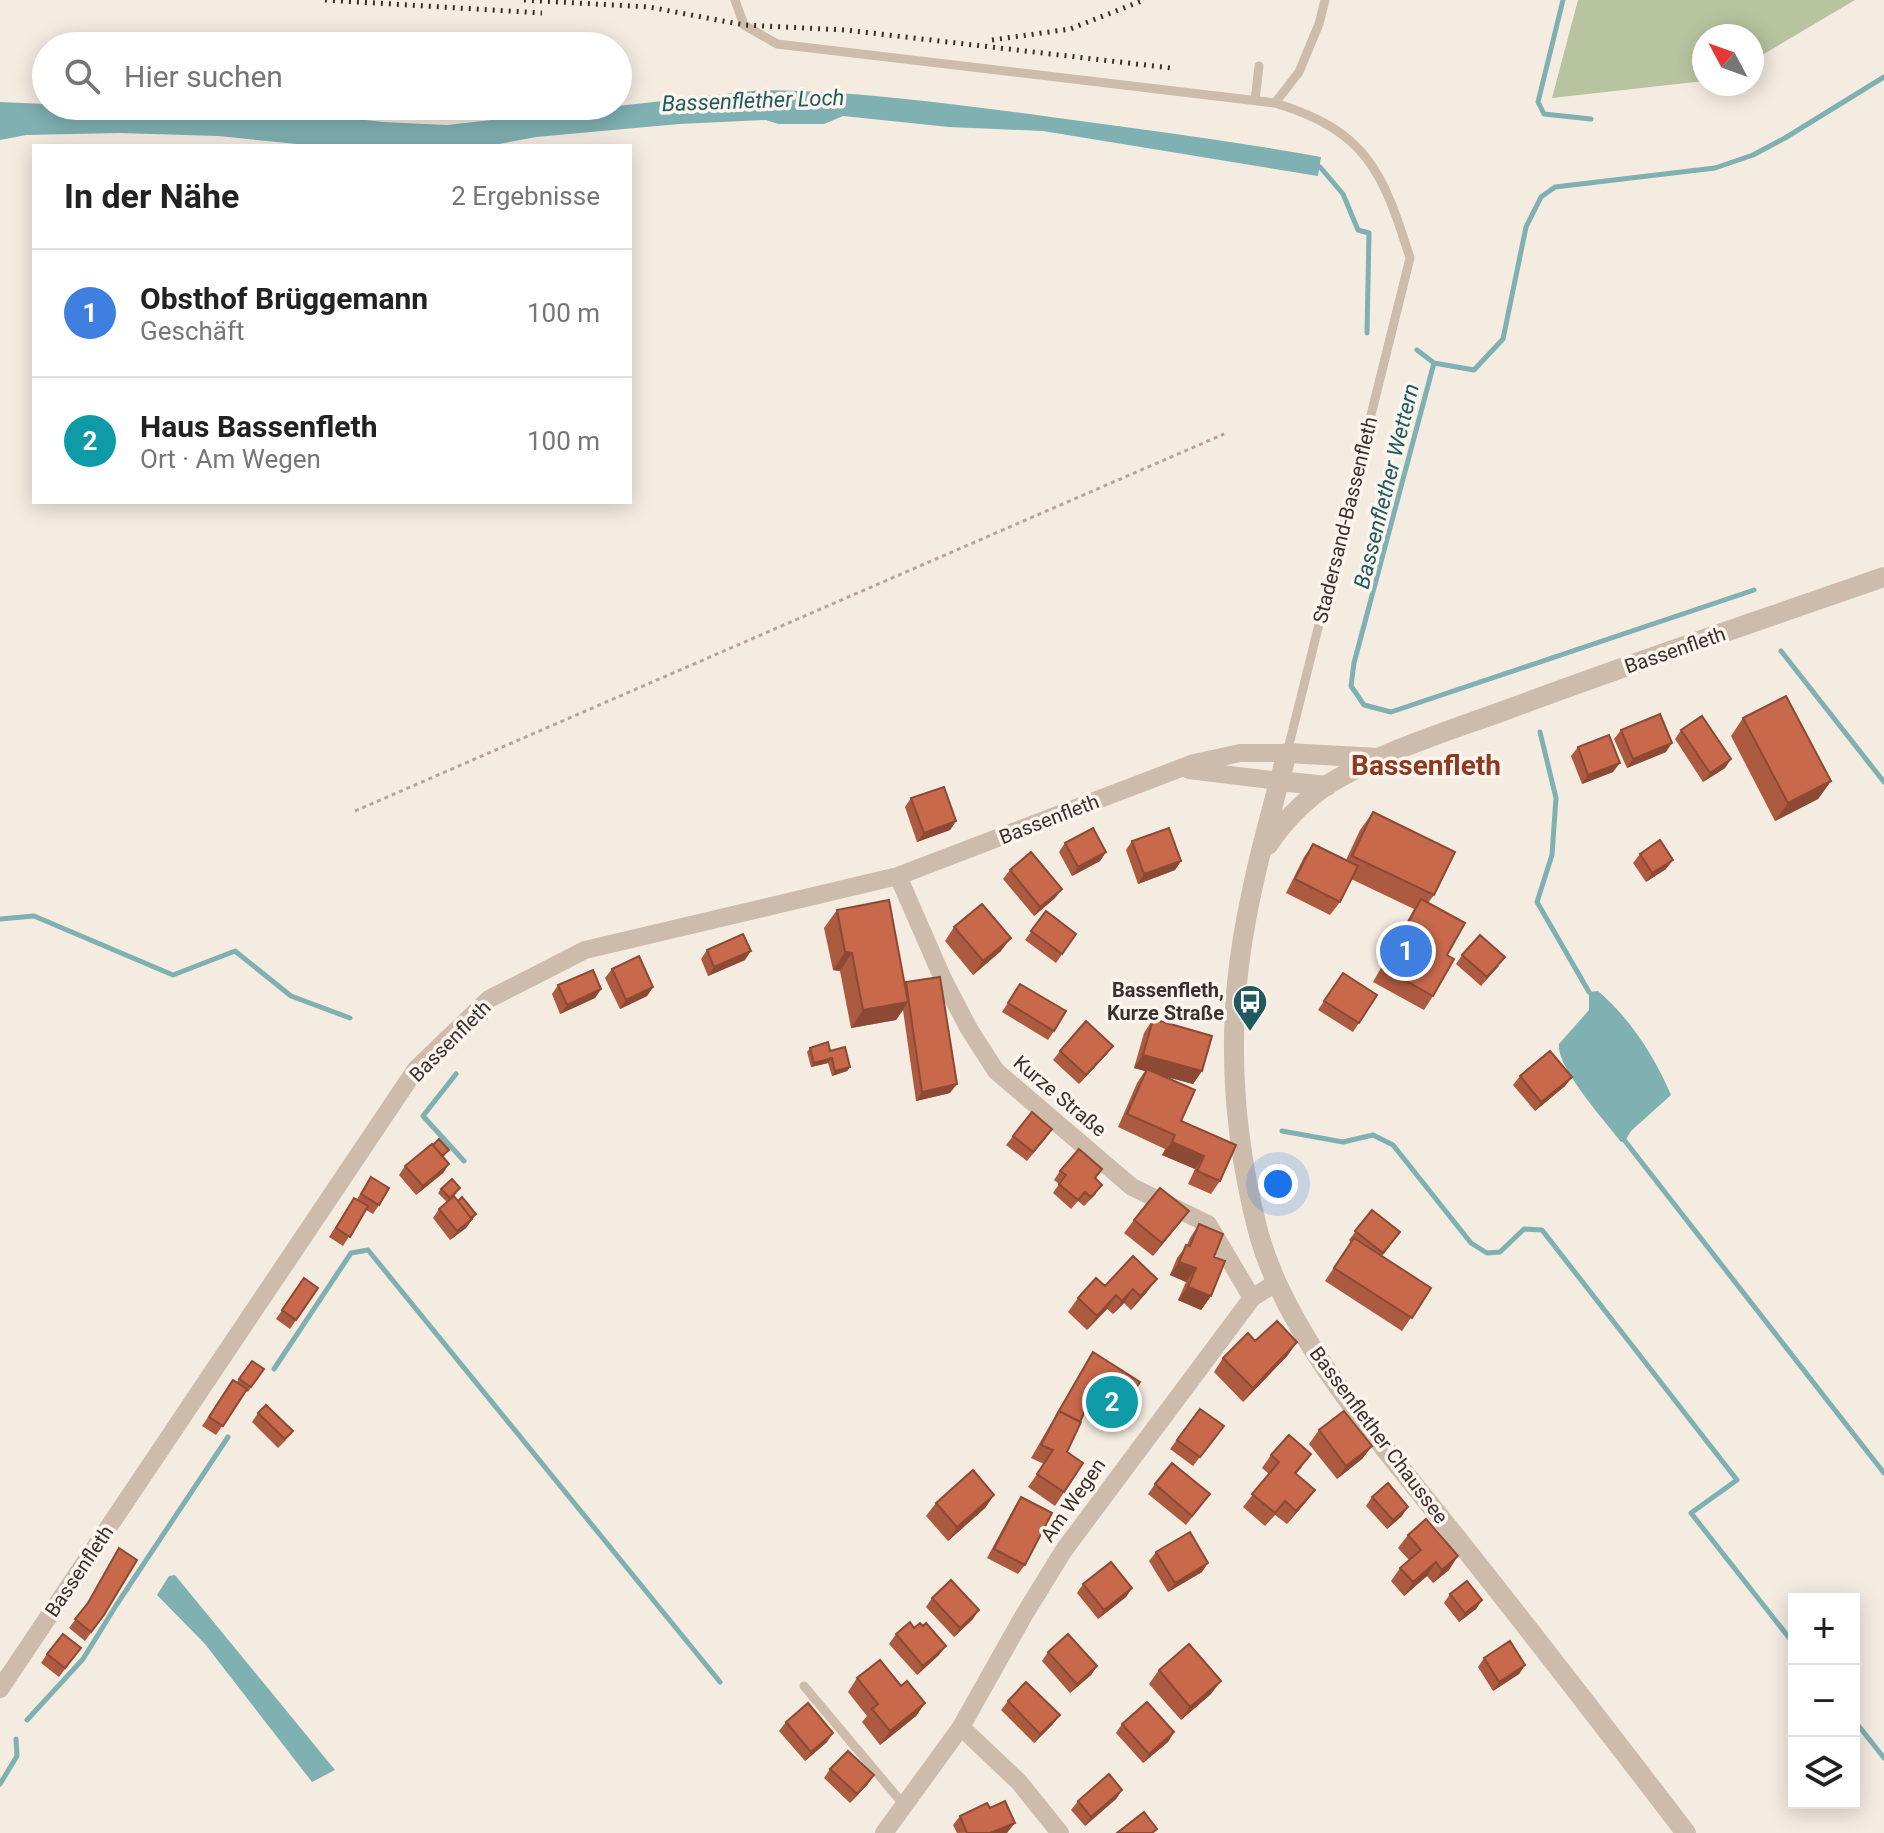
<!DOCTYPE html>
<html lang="de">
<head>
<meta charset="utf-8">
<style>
  :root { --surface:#fff; --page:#f6f6f6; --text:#222; --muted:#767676; --line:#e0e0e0; --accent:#2563eb }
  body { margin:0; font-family:Roboto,sans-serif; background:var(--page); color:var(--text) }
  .controls { position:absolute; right:24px; bottom:24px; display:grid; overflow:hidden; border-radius:0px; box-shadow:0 4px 20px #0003 }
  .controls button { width:72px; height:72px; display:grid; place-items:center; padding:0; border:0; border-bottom:2px solid var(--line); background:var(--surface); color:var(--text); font:40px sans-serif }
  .compass { position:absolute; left:1692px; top:24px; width:72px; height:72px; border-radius:50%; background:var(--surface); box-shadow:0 4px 20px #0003; rotate:311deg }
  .you { position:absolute; left:1278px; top:1184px; width:28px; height:28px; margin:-20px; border:6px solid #fff; border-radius:50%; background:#1a73e8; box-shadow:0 0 0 12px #1a73e833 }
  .badge { display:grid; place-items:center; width:52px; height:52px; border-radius:50%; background:var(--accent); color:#fff; font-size:26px; font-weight:700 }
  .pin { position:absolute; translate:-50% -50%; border:4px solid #fff; box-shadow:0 2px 8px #0006 }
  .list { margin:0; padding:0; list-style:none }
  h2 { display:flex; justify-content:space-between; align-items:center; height:104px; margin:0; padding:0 32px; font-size:34px }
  h2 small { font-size:26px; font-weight:400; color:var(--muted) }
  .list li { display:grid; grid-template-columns:52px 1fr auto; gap:24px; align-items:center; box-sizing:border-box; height:128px; padding:0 32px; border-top:2px solid var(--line) }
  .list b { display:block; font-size:30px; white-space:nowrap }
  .list p { margin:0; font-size:26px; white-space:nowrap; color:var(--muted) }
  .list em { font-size:26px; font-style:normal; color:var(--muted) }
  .icon { flex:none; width:44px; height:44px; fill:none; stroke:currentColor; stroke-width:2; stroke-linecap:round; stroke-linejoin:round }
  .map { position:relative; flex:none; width:1884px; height:1833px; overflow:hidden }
  .search { position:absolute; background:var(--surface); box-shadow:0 4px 20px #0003; left:32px; top:32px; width:600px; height:88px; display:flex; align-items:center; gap:20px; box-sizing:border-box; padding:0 28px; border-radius:44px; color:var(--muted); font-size:30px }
  .panel { position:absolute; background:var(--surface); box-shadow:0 4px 20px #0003; left:32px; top:144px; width:600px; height:360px; border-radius:0px }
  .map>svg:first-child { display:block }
  .green { fill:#b8c4a0 }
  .water { fill:#7fb0b2 }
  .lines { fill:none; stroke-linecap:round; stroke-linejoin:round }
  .stream { stroke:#7fb0b2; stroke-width:5 }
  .path { stroke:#b9a596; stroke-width:3; stroke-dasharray:4 4; stroke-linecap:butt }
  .service { stroke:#cdbbac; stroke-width:9 }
  .minor { stroke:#cdbbac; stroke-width:18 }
  .tertiary { stroke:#cdbbac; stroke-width:20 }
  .rail { stroke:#3b302b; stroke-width:5; stroke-dasharray:2 6; stroke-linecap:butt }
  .wall { fill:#ac5a40 }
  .shaded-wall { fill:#8c4a34 }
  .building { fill:#c8694b; stroke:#8c4a34; stroke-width:2 }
  .labels { text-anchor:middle; stroke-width:7; stroke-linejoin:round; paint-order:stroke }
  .street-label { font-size:20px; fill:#3b302b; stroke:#fbf5ee }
  .poi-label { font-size:20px; font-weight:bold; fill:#3b302b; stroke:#fbf5ee; text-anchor:end }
  .water-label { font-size:22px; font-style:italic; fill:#1f5a5e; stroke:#fbf5ee }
  .district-label { font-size:28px; font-weight:bold; fill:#8c3b22; stroke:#fbf5ee }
</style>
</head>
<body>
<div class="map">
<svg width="1884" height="1833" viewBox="0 0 1884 1833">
  <rect width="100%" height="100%" fill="#f4ebe1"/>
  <!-- green -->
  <path class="green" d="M1578,0H1855L1752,61V36H1704V81L1552,98Z"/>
  <!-- water -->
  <path class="water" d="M761,90C859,91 954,104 1051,117C1141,129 1232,141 1321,157L1318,176L1043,131L949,127L843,116L824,124H778L766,120L679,124L536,137L489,146H317L218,136L119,133L26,135L0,140V102L46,104V106L255,107L383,122L447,125Z
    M1598,991C1629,1017 1655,1057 1671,1095L1631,1131L1625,1141L1621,1142C1606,1122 1556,1067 1559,1044L1589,1010V992Z
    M175,1575L335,1770L312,1782L205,1644L157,1595L169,1576Z"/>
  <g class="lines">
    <!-- stream -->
    <path class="stream" d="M1563,0L1538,102L1544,114L1591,119
      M1316,166L1320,167L1343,194L1358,230L1369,233L1367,333
      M1417,350L1434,363
      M1754,590L1391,712L1364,705L1351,686L1354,663L1434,363L1474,370L1503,339L1526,227L1541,197L1555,187L1715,168L1753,155L1785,138L1884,77
      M1781,651L1884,782
      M1540,732L1556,798L1552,855L1537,902L1589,992
      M0,919L34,916L173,975L235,951L291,996L350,1018
      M456,1074L423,1116L464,1161
      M1282,1131L1343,1142L1373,1135L1393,1145L1471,1243L1487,1253L1500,1252L1524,1229L1542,1230L1737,1480L1691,1513L1794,1644
      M1625,1141L1884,1473
      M274,1369L351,1253L368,1250L720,1682
      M27,1720L83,1659L117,1604L228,1437
      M1854,1720L1884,1758
      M0,1784L17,1756L16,1739"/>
    <!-- path -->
    <path class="path" d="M355,811L1224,434"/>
    <!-- service -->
    <path class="service" d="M735,0L744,25L777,44L1275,103C1367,131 1383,172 1410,258L1287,753
      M1255,100L1259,66
      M1275,103L1299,72L1319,24L1325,0
      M804,1686L904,1805"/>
    <!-- minor -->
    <path class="minor" d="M1189,770L1279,781
      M898,876L943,979L969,1029L996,1071L1132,1187L1208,1224L1252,1298
      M0,1689L416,1069L489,999L585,950L898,876L1194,763L1240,753H1287
      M961,1727L1019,1782L1060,1833
      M884,1833L961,1727L1024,1615L1064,1550L1252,1298L1277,1282"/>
    <!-- tertiary -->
    <path class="tertiary" d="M1378,758L1287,753C1266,830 1242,915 1236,995C1230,1071 1238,1152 1257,1227C1284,1337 1390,1453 1459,1541C1536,1638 1611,1735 1686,1833
      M1279,781L1327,786
      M1268,845C1283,822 1304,801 1327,785C1382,751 1446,732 1506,710C1631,663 1758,621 1884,577"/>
    <!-- rail -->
    <path class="rail" d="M325,0L542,13
      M524,0L649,7L744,25L845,30L1171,68
      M992,40L1070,29L1144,0"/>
  </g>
  <!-- wall -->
  <path class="wall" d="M1743,718L1831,781L1818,799L1775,821L1731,736Z
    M1621,730L1666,752L1627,768L1614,739Z
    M1681,730L1731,759L1725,768L1703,782L1675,739Z
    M1578,747L1613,772L1582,784L1571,756Z
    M911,798L956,821L950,830L917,842L905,807Z
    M1373,812L1434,895L1428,903L1447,955L1433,996L1424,1010L1373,982L1414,909L1351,879L1340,902L1330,915L1286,893L1304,857L1313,844L1346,860L1360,830Z
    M1132,841L1181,861L1175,870L1138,884L1126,850Z
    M1065,843L1106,852L1100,861L1072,876L1059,852Z
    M1640,854L1666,869L1646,882L1633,863Z
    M1010,870L1055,898L1034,916L1003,879Z
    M837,910L905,984L906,982L950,1093L916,1101L903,1010L896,1020L851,1028L840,971L833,970L824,928Z
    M1046,911L1076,934L1056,963L1025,940Z
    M954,927L1001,951L973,975L945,941Z
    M707,950L745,960L708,976L701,959Z
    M1462,955L1499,966L1481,986L1456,964Z
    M612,969L653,987L647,996L620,1009L605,978Z
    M1343,973L1377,995L1353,1032L1318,1010Z
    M1020,984L1054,1031L1048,1040L1002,1012Z
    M558,985L601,989L595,998L560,1014L552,994Z
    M1153,1019L1202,1071L1193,1084L1163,1076L1181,1121L1220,1181L1211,1194L1188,1184L1195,1169L1162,1155L1165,1149L1118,1127L1137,1083L1145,1071L1134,1068L1144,1033Z
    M1113,1046L1106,1055L1079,1084L1053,1060L1060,1051Z
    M810,1048L830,1051L850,1067L847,1071L832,1076L828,1063L811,1067L807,1052Z
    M1520,1076L1572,1077L1565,1086L1535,1111L1513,1085Z
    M1013,1136L1046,1138L1027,1161L1006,1145Z
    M446,1155L443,1157L449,1164L443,1173L416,1195L399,1175L405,1166Z
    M1060,1171L1095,1179L1096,1194L1084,1206L1078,1201L1071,1209L1053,1193L1059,1184L1054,1180Z
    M371,1177L379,1205L373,1214L366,1210L343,1246L329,1237L348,1207L354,1198L357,1199Z
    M441,1189L457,1193L447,1202L438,1193Z
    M458,1201L476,1214L466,1228L450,1240L433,1218L439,1209Z
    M1372,1210L1400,1232L1382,1256L1431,1288L1402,1331L1325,1281L1351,1242L1349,1240Z
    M1189,1211L1153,1256L1124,1233L1134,1220Z
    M1199,1224L1214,1257L1211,1296L1201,1310L1178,1300L1186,1282L1170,1275L1177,1258L1187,1245L1190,1238Z
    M304,1278L318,1288L290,1329L276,1319Z
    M1105,1286L1147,1292L1131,1310L1124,1303L1113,1314L1107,1309L1087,1330L1068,1312L1078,1298Z
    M1255,1341L1288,1355L1243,1402L1214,1372L1223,1358Z
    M1093,1352L1140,1382L1110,1426L1085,1409L1067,1452L1083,1463L1055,1506L1028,1487L1044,1464L1031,1458L1050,1425Z
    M252,1361L264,1369L248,1392L246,1391L216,1435L202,1426L233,1380L237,1382Z
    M1200,1409L1224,1426L1193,1466L1170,1449Z
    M258,1413L286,1440L278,1448L252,1422Z
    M1319,1430L1372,1446L1362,1459L1337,1479L1309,1444Z
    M1271,1455L1302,1467L1296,1474L1315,1490L1305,1503L1287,1524L1275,1515L1265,1526L1243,1507L1269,1474L1262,1468Z
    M1155,1484L1203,1503L1186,1525L1148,1494Z
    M994,1495L985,1508L948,1541L926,1516L936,1503Z
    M1021,1497L1025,1565L1018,1574L987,1558L1015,1506Z
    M1372,1497L1402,1516L1387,1529L1366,1506Z
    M1408,1535L1449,1570L1433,1583L1427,1576L1404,1596L1391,1581L1400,1568L1409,1560L1398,1548Z
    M119,1548L104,1615L85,1641L69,1628L84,1608Z
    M1156,1552L1202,1572L1168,1592L1149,1561Z
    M1083,1584L1132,1588L1126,1597L1098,1619L1077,1593Z
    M1450,1594L1482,1600L1476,1609L1459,1622L1444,1603Z
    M932,1598L973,1619L954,1637L926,1607Z
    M914,1628L939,1655L917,1675L889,1644L896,1634Z
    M81,1648L59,1677L41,1663L47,1654Z
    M1048,1652L1097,1666L1091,1675L1070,1693L1042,1661Z
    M1484,1658L1525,1665L1519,1674L1493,1691L1478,1667Z
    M1159,1670L1211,1694L1181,1720L1149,1684Z
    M857,1678L901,1686L925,1703L916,1716L880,1745L862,1722L867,1716L848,1692Z
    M1008,1701L1053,1724L1034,1743L1001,1710Z
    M786,1722L827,1742L805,1761L779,1731Z
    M1122,1724L1174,1732L1168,1742L1143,1763L1116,1733Z
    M830,1769L868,1784L850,1803L824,1778Z
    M1122,1790L1116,1799L1085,1826L1071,1810L1078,1801Z
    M960,1816L1008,1832L957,1833L953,1825Z"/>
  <!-- shaded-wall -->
  <path class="shaded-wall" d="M1672,743L1666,752L1627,768L1633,759Z
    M1731,759L1725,768L1703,782L1710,773Z
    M1620,763L1613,772L1582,784L1588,775Z
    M1831,781L1818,799L1775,821L1788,803Z
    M956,821L950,830L917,842L924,833Z
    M1106,852L1100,861L1072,876L1078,867Z
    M1673,860L1666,869L1646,882L1652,873Z
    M1181,861L1175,870L1138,884L1144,874Z
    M1062,889L1055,898L1034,916L1040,907Z
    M1011,938L1001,951L973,975L983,961Z
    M751,951L745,960L708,976L714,967Z
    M845,952L852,953L840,971L833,970Z
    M653,987L647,996L620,1009L626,1000Z
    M601,989L595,998L560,1014L567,1005Z
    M908,1002L896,1020L851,1028L863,1010Z
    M1113,1046L1106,1055L1079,1084L1086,1075Z
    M1143,1055L1202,1071L1193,1084L1134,1068Z
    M832,1058L828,1063L811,1067L814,1063Z
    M850,1067L847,1071L832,1076L835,1071Z
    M1572,1077L1565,1086L1535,1111L1541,1102Z
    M957,1084L950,1093L916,1101L922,1092Z
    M1172,1142L1204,1156L1195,1169L1162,1155Z
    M449,1164L443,1173L416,1195L423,1186Z
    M1189,1211L1179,1224L1153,1256L1162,1243Z
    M476,1214L466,1228L450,1240L457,1231Z
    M1179,1262L1196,1268L1186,1282L1170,1275Z
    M1157,1279L1147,1292L1131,1310L1140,1296Z
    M1188,1287L1211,1296L1201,1310L1178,1300Z
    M1133,1289L1124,1303L1113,1314L1122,1301Z
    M1116,1295L1107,1309L1087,1330L1097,1316Z
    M1297,1342L1288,1355L1243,1402L1253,1388Z
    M1372,1446L1362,1459L1337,1479L1346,1466Z
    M1315,1490L1305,1503L1287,1524L1296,1511Z
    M994,1495L985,1508L948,1541L957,1527Z
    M1408,1507L1402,1516L1387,1529L1393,1520Z
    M1458,1556L1449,1570L1433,1583L1442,1570Z
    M1436,1562L1427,1576L1404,1596L1413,1582Z
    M1208,1563L1202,1572L1168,1592L1175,1583Z
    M1132,1588L1126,1597L1098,1619L1104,1610Z
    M1482,1600L1476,1609L1459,1622L1465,1613Z
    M979,1610L973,1619L954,1637L960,1628Z
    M946,1646L939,1655L917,1675L923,1666Z
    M1525,1665L1519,1674L1493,1691L1499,1682Z
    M1097,1666L1091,1675L1070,1693L1077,1684Z
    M1221,1681L1211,1694L1181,1720L1190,1707Z
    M925,1703L916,1716L880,1745L890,1731Z
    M1060,1715L1053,1724L1034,1743L1040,1734Z
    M1174,1732L1168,1742L1143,1763L1149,1754Z
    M833,1733L827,1742L805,1761L811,1752Z
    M874,1775L868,1784L850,1803L857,1794Z
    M1122,1790L1116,1799L1085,1826L1091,1817Z
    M1015,1823L1007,1833H990Z"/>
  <!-- building -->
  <path class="building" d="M1786,696L1831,781L1788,803L1743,718Z
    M1660,714L1672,743L1633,759L1621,730Z
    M1702,716L1731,759L1710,773L1681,730Z
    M1609,735L1620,763L1588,775L1578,747Z
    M944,787L956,821L924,833L911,798Z
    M1373,812L1455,852L1434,895L1352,856Z
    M1093,828L1106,852L1078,867L1065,843Z
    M1169,828L1181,861L1144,874L1132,841Z
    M1660,840L1673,860L1652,873L1640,854Z
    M1313,844L1358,866L1340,902L1295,879Z
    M1031,852L1062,889L1040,907L1010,870Z
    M1421,899L1465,923L1447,955L1454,959L1433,996L1383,968Z
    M889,900L908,1002L863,1010L852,953L845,952L837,910Z
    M982,904L1011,938L983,961L954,927Z
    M1046,911L1076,934L1062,954L1031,931Z
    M743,934L751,951L714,967L707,950Z
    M1480,935L1505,957L1487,977L1462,955Z
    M639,956L653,987L626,1000L612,969Z
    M593,970L601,989L567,1005L558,985Z
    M1343,973L1377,995L1359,1023L1324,1001Z
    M940,977L957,1084L922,1092L906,982Z
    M1020,984L1066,1011L1054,1031L1008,1003Z
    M1153,1019L1212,1036L1202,1071L1143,1055Z
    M1086,1021L1113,1046L1086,1075L1060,1051Z
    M828,1042L830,1051L845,1047L850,1067L835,1071L832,1058L814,1063L810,1048Z
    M1550,1051L1572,1077L1541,1102L1520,1076Z
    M1147,1069L1195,1090L1181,1121L1236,1145L1220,1181L1197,1171L1204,1156L1172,1142L1175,1135L1127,1114Z
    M1032,1112L1052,1129L1033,1152L1013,1136Z
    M439,1139L449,1150L442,1156L433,1145Z
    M432,1144L449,1164L423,1186L405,1166Z
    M1079,1149L1102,1169L1095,1178L1102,1185L1091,1197L1085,1192L1078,1200L1059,1184L1066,1175L1060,1171Z
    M371,1177L389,1188L379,1205L361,1194Z
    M452,1179L460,1188L450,1198L441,1189Z
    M1160,1188L1189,1211L1162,1243L1134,1220Z
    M454,1196L472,1219L457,1231L439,1209Z
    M462,1197L476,1214L471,1218L458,1201Z
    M354,1198L368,1206L350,1237L336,1228Z
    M1372,1210L1400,1232L1383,1253L1355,1231Z
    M1199,1224L1223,1234L1214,1257L1225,1261L1211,1296L1188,1287L1196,1268L1179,1262L1186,1245L1190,1246Z
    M1354,1238L1431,1288L1412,1318L1334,1268Z
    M1133,1256L1157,1279L1140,1296L1133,1289L1122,1301L1116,1295L1097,1316L1078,1298L1096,1278L1105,1286Z
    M304,1278L318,1288L296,1320L282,1310Z
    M1277,1321L1297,1342L1253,1388L1223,1358L1248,1333L1255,1341Z
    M1093,1352L1140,1382L1116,1416L1090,1399L1080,1422L1059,1411L1056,1416Z
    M252,1361L264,1369L251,1387L239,1379Z
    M233,1380L247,1389L223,1426L209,1417Z
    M266,1405L293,1431L285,1439L258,1413Z
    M1200,1409L1224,1426L1200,1457L1177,1440Z
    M1059,1411L1081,1422L1067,1452L1083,1463L1064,1492L1037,1474L1053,1450L1041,1445Z
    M1344,1411L1372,1446L1346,1466L1319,1430Z
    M1289,1435L1311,1454L1295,1473L1315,1490L1296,1511L1285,1501L1275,1513L1252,1494L1279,1462L1271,1455Z
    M1172,1463L1210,1494L1192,1516L1155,1484Z
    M973,1470L994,1495L957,1527L936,1503Z
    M1388,1483L1408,1507L1393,1520L1372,1497Z
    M1021,1497L1052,1513L1025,1565L994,1549Z
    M1426,1519L1458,1556L1442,1570L1436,1562L1413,1582L1400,1568L1421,1550L1408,1535Z
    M1190,1532L1208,1563L1175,1583L1156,1552Z
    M119,1548L137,1560L104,1615L91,1632L75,1619L88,1603Z
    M1111,1562L1132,1588L1104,1610L1083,1584Z
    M951,1580L979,1610L960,1628L932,1598Z
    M1467,1581L1482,1600L1465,1613L1450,1594Z
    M910,1622L914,1628L920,1623L923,1626L926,1623L946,1646L923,1666L896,1634Z
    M63,1634L81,1648L65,1668L47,1654Z
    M1068,1634L1097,1666L1077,1684L1048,1652Z
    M1510,1641L1525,1665L1499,1682L1484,1658Z
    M1189,1644L1221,1681L1190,1707L1159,1670Z
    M880,1660L901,1686L907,1681L925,1703L890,1731L872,1709L878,1704L857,1678Z
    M1026,1682L1060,1715L1040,1734L1008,1701Z
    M1147,1702L1174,1732L1149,1754L1122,1724Z
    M808,1703L833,1733L811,1752L786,1722Z
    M848,1751L874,1775L857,1794L830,1769Z
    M1109,1774L1122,1790L1091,1817L1078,1801Z
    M1005,1801L1015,1823L990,1833H967L960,1816L987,1803L990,1808Z
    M1144,1812L1157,1829L1152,1833H1117Z"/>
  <!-- icons -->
  <defs>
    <symbol id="bus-pin" viewBox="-11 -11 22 30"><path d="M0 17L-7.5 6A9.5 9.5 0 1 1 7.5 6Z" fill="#1f5a5e" stroke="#fbf5ee"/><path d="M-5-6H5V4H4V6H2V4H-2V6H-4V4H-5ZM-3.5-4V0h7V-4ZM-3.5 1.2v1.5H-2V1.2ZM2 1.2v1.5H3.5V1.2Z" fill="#fff"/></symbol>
  </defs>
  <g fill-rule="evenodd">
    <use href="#bus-pin" x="1230" y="982" width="40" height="54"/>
  </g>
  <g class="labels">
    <!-- street labels -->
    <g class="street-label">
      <text transform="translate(1345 520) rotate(-76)" y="7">Stadersand-Bassenfleth</text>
      <text transform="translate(1675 650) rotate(-19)" y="7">Bassenfleth</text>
      <text transform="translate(1049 819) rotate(-21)" y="7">Bassenfleth</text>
      <text transform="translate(450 1041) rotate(-45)" y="7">Bassenfleth</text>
      <text transform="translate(1060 1096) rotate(40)" y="7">Kurze Straße</text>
      <text transform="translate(1379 1435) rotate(53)" y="7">Bassenflether Chaussee</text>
      <text transform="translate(1073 1500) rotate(-55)" y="7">Am Wegen</text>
      <text transform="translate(79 1571) rotate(-56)" y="7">Bassenfleth</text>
    </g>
    <!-- poi labels -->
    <g class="poi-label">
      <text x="1224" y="997">Bassenfleth,<tspan x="1224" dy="23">Kurze Straße</tspan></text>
    </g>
    <!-- water labels -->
    <g class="water-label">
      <text transform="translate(753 100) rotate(-2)" y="8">Bassenflether Loch</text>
      <text transform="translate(1386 486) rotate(-76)" y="8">Bassenflether Wettern</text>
    </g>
    <!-- district labels -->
    <g class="district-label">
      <text x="1426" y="775">Bassenfleth</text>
    </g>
  </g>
</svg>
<div class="controls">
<button>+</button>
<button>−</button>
<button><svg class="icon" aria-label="layers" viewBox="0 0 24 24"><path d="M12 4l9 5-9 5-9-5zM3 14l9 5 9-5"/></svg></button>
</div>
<svg class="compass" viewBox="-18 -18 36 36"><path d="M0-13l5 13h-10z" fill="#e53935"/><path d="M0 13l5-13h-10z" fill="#767676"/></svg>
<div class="you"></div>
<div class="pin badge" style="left:1406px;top:951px;background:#3f7fe0">1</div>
<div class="pin badge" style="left:1112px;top:1402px;background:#0f9aa8">2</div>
<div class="search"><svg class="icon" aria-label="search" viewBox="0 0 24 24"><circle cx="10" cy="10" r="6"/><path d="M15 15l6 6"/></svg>Hier suchen</div>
<section class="panel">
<h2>In der Nähe<small>2 Ergebnisse</small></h2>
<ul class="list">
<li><span class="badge" style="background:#3f7fe0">1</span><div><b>Obsthof Brüggemann</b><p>Geschäft</p></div><em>100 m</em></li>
<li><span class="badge" style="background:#0f9aa8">2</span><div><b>Haus Bassenfleth</b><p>Ort · Am Wegen</p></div><em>100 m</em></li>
</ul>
</section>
</div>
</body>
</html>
